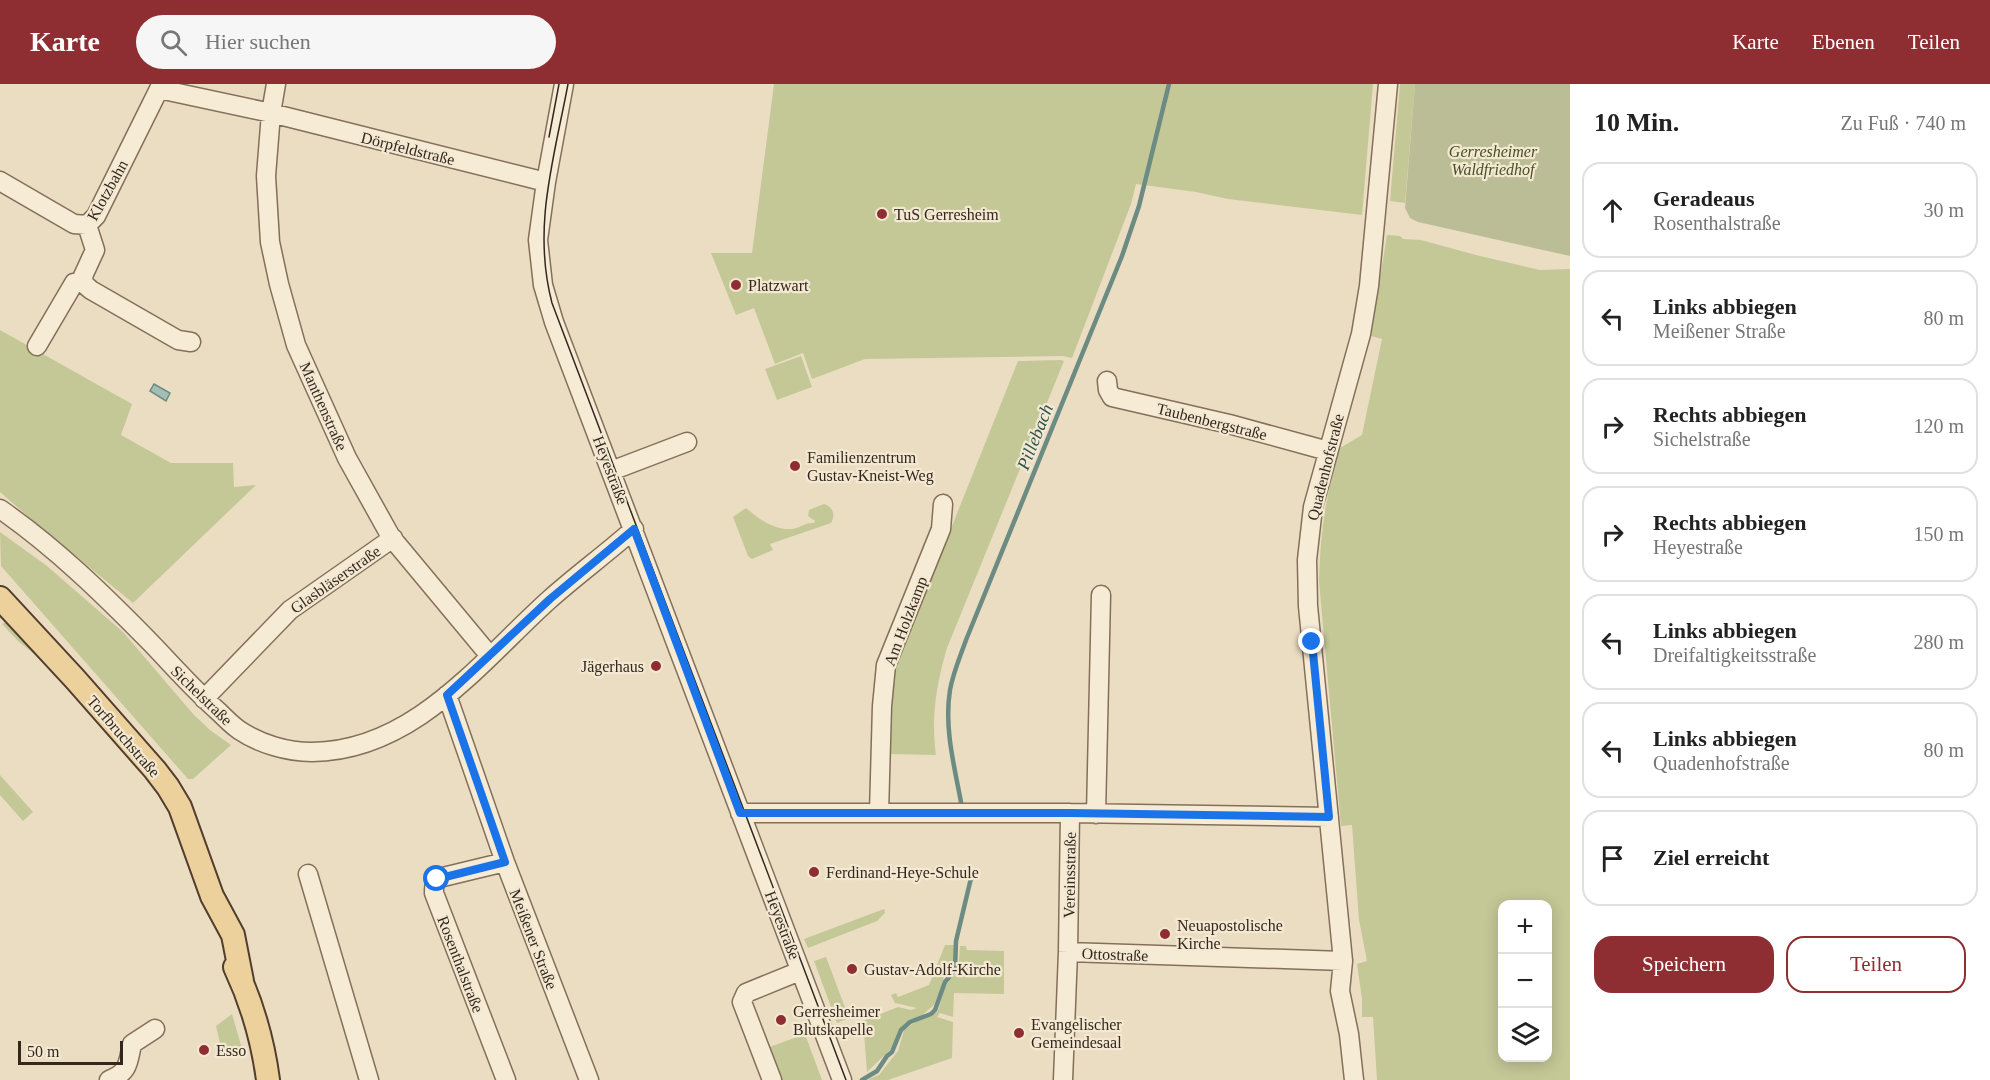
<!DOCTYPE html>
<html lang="de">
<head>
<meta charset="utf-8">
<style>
  :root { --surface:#fff; --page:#f6f6f6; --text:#222; --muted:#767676; --line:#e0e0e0; --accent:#8f2e32 }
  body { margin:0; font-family:Georgia,serif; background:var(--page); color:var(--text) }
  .controls { position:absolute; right:18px; bottom:18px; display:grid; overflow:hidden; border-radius:12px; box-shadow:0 3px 15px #0003 }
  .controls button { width:54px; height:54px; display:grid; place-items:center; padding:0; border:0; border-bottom:2px solid var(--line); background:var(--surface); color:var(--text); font:30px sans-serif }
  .scale { position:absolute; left:18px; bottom:15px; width:105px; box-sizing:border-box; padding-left:6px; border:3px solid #34281e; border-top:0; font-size:16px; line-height:21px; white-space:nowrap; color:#34281e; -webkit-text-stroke:4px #f3e8d1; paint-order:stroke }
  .stop { position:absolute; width:18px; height:18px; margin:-14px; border:4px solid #1a73e8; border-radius:50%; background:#fff }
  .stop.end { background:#1a73e8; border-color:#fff; box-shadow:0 2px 6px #0008 }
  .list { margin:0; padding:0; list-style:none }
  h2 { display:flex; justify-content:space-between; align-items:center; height:78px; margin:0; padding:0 24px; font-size:26px }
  h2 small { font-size:20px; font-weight:400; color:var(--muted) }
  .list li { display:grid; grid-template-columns:39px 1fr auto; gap:18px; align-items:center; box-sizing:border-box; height:96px; margin:0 12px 12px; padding:0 12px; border:2px solid var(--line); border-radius:18px }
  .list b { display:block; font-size:22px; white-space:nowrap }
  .list p { margin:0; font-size:20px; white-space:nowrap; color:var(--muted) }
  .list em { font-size:20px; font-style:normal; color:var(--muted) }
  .actions { display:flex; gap:12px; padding:18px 24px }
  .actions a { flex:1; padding:14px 0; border:2px solid var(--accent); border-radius:18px; text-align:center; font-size:21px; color:var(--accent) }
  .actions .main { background:var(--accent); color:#fff }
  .icon { flex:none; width:33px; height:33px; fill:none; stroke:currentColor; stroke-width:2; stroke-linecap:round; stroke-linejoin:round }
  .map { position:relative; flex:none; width:1570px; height:996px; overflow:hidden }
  header { display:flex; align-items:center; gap:36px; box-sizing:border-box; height:84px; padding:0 30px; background:var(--accent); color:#fff }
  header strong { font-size:28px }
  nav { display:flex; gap:33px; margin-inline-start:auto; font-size:21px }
  .search { width:420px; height:54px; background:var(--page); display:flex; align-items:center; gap:15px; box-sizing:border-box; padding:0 21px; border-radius:33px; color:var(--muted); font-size:22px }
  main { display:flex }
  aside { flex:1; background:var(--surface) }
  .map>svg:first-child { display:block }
  .green { fill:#c4c897; fill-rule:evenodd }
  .cemetery { fill:#babd96 }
  .water { fill:#a4beb6; stroke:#6c8b82; stroke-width:1.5 }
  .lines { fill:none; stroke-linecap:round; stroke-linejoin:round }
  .stream { stroke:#6c8b82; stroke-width:4.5 }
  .minor-casing { stroke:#846f5b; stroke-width:21 }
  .major-casing { stroke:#523e2f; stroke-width:26 }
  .minor { stroke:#f6ebd5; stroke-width:18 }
  .major { stroke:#ecd19c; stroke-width:22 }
  .tram { stroke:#34281e; stroke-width:1.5 }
  .route { stroke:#1a73e8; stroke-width:8 }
  .poi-dot { fill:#8f2e32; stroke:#f3e8d1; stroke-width:2 }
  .labels { text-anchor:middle; stroke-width:4.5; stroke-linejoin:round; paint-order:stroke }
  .street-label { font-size:16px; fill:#34281e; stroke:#f3e8d1 }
  .park-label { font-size:16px; font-style:italic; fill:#475026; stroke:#f3e8d1 }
  .poi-label { font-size:16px; fill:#34281e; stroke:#f3e8d1; text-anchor:start }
  .water-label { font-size:18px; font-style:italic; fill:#2e5350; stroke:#f3e8d1 }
</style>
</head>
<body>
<header>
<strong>Karte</strong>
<div class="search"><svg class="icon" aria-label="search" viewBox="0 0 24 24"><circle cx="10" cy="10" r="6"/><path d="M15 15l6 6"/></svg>Hier suchen</div>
<nav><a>Karte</a><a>Ebenen</a><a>Teilen</a></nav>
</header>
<main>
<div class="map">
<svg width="1570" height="996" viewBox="0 0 1570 996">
  <rect width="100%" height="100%" fill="#ebddc2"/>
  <!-- green -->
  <path class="green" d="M774,0H1373L1362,131L1228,115L1196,108L1136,100L1131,120L1072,274L1063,272L865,275L812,295L803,269L775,280L754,224L736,231L711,169H752Z
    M1400,0H1415L1405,119L1390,117Z
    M1387,151L1400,152L1403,155L1421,156L1476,171L1540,186L1570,185V996H1377L1373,933H1362V915L1357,880L1367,877L1359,836L1352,741L1341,742L1319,497C1320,451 1326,407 1340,364L1362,351L1382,255L1371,252ZM1548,820V974H1502V820Z
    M0,246L132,320L121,351L171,379H233L234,403L256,401L133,519L46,448L0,408Z
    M801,272L812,303L777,316L765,285Z
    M1061,276L1064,277L947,564C936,602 931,632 936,671L889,670L892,602L896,582L1018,277Z
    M824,420C833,423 836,431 831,439L770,460L773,466L752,475L748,472L733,433L746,424C759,435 773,446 792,445C800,444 805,438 814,439L815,437L808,432L809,426Z
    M0,448L47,482L123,548L194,631L210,646L231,661L193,695H188L1,482Z
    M6,538L41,572L39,574L18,557L2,540Z
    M0,691L33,728L23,737L0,711Z
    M884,825L885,829L877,837L808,864L804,855Z
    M945,861H954L955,873L952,886L947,888L944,893L941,905L934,921L920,933L905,939L891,965L867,988L863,937L898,923L911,926L917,924L895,919L891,911L896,909L898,913L929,901Z
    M960,862H966L967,866L1004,867V910L954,909L953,933L940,929L937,933L953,938L952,974L888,996H870L869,995L879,991L898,967L904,946L917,937L937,928C944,914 942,898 958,889Z
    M826,873L849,934L837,939L814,877Z
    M232,930L243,968L229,972L222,968L216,942Z
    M805,950L822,996H779L767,964Z"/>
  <!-- cemetery -->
  <path class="cemetery" d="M1415,0H1570V172L1418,138L1410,134L1405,124Z"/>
  <!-- water -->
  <path class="water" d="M154,300L170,309L166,317L150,307Z"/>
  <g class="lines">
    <!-- stream -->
    <path class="stream" d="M961,718C954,681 944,643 950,606C953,589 960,573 966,556L1122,172L1139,122L1169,0
      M862,996L877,987L887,972L892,968L901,946L910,938L931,930L935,926L945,898L955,886L956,857L972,790"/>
    <defs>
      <path id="minor" d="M276,0L271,29L266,92L270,158L279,200L296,261L347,374L391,453L490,572
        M564,0L546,98L538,156L543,201L554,238L842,996
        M0,97L74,140L87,141
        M87,141L96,132L159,5L271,29L546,98
        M87,141L95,166L83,192L84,200L91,206L178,256L191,258
        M37,262L74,199L82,198
        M1107,297L1108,306L1112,313L1229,340L1328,367
        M611,387L687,358
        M0,425C56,464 104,511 152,560C174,583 195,607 219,628C225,634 232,641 239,646C260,660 287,668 312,668C414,667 481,577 550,515C577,491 607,469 634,445
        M447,611L505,778L589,996
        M204,615L290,526L393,454
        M740,729H1070L1329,733
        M879,729L882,622L886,581L941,445L943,420
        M1096,730L1101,511
        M505,778L443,793C434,797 434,801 434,809L506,996
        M308,790L369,996
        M1068,868L1343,877
        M109,996C129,988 128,979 132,960L155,945
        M772,996L742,918L746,909L800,887
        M1063,996L1068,868L1070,729
        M1354,996L1349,950L1340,907L1343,877L1308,522L1307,476L1313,423L1361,250L1369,202L1388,0"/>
      <path id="major" d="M0,514L75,595L155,686L168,703L180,723L212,812L233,851L242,897
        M235,883C251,917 263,958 268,996"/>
    </defs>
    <!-- minor casing -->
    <use href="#minor" class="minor-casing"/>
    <!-- major casing -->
    <use href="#major" class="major-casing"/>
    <!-- minor -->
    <use href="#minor" class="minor"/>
    <!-- major -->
    <use href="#major" class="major"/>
    <!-- tram -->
    <path class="tram" d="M568,0C554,75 532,143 552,219L846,996
      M549,53L559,0"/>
  </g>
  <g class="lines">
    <!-- route -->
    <path class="route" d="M437,795L505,778L447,611L550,515L634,445L740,729H1070L1329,733L1312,558"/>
  </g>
  <!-- markers -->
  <g class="poi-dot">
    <circle cx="882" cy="130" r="6"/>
    <circle cx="736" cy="201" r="6"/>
    <circle cx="795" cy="382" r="6"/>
    <circle cx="656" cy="582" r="6"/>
    <circle cx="814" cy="788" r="6"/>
    <circle cx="1165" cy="850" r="6"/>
    <circle cx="852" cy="885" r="6"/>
    <circle cx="781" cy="936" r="6"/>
    <circle cx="1019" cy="949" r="6"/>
    <circle cx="204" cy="966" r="6"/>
  </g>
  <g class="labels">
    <!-- street labels -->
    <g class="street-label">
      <text transform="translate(408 64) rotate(14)" y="6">Dörpfeldstraße</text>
      <text transform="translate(107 106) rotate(-61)" y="6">Klotzbahn</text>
      <text transform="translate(324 322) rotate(66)" y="6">Manthenstraße</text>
      <text transform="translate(1212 337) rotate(14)" y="6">Taubenbergstraße</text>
      <text transform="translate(1325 383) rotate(-76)" y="6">Quadenhofstraße</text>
      <text transform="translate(611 386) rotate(69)" y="6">Heyestraße</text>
      <text transform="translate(335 495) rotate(-35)" y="6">Glasbläserstraße</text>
      <text transform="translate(905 537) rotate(-69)" y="6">Am Holzkamp</text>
      <text transform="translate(202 611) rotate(44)" y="6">Sichelstraße</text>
      <text transform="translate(124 652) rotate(49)" y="6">Torfbruchstraße</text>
      <text transform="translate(1069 791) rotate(-89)" y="6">Vereinsstraße</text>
      <text transform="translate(783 841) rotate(69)" y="6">Heyestraße</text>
      <text transform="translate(534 855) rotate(69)" y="6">Meißener Straße</text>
      <text transform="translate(1115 870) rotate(2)" y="6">Ottostraße</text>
      <text transform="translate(461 880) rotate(69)" y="6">Rosenthalstraße</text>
    </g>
    <!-- park labels -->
    <g class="park-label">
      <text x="1493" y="73">Gerresheimer<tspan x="1493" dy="18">Waldfriedhof</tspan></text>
    </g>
    <!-- poi labels -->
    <g class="poi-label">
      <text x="894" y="136">TuS Gerresheim</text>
      <text x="748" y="207">Platzwart</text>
      <text x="807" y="379">Familienzentrum<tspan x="807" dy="18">Gustav-Kneist-Weg</tspan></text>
      <text x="644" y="588" text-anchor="end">Jägerhaus</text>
      <text x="826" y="794">Ferdinand-Heye-Schule</text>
      <text x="1177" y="847">Neuapostolische<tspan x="1177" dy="18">Kirche</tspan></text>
      <text x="864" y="891">Gustav-Adolf-Kirche</text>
      <text x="793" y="933">Gerresheimer<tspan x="793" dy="18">Blutskapelle</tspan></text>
      <text x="1031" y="946">Evangelischer<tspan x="1031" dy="18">Gemeindesaal</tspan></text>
      <text x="216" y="972">Esso</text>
    </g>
    <!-- water labels -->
    <g class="water-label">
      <text transform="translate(1035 353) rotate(-68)" y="6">Pillebach</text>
    </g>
  </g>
</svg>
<div class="controls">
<button>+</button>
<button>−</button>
<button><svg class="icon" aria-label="layers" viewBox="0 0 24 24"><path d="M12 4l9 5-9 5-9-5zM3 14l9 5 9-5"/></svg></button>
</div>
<div class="scale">50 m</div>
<div class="stop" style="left:437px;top:795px"></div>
<div class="stop end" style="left:1312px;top:558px"></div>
</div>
<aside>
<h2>10 Min.<small>Zu Fuß · 740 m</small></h2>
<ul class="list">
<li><svg class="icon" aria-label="ahead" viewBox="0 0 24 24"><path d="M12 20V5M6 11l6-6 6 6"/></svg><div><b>Geradeaus</b><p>Rosenthalstraße</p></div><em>30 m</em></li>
<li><svg class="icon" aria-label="left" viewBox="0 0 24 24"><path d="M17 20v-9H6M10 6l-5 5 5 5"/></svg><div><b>Links abbiegen</b><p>Meißener Straße</p></div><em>80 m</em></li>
<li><svg class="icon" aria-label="right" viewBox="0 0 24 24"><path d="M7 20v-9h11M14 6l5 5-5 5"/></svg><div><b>Rechts abbiegen</b><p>Sichelstraße</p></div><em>120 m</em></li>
<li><svg class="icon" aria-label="right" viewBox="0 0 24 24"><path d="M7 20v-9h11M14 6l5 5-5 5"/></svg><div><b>Rechts abbiegen</b><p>Heyestraße</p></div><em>150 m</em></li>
<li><svg class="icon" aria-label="left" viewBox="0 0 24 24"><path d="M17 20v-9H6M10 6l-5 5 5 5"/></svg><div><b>Links abbiegen</b><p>Dreifaltigkeitsstraße</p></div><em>280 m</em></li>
<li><svg class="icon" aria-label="left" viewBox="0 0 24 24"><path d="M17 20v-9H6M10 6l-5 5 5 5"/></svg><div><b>Links abbiegen</b><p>Quadenhofstraße</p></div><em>80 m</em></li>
<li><svg class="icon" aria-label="arrive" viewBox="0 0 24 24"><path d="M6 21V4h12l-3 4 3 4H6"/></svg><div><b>Ziel erreicht</b></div></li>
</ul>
<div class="actions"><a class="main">Speichern</a><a>Teilen</a></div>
</aside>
</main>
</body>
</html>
